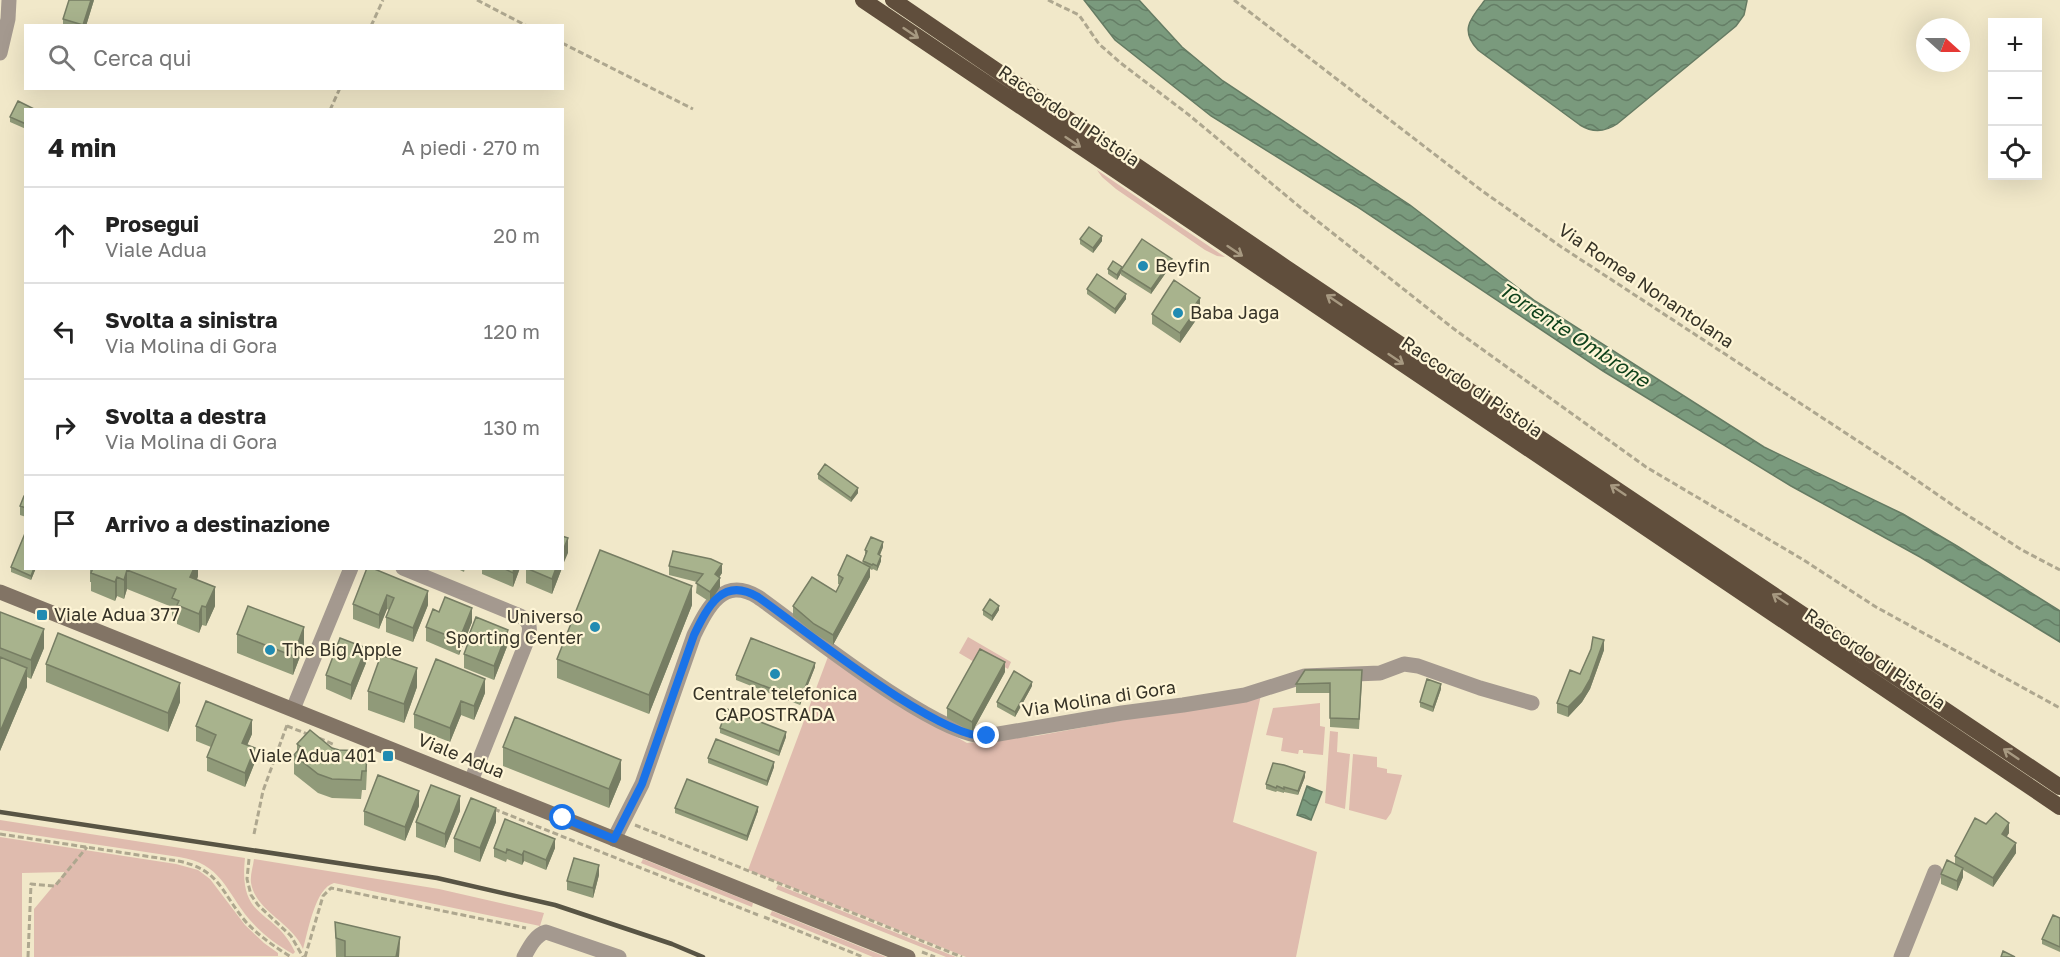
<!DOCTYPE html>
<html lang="it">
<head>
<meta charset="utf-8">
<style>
  :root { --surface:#fff; --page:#f6f6f6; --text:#222; --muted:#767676; --line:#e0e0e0 }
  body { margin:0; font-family:"Golos Text",sans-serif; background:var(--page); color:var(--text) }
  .controls { position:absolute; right:18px; top:18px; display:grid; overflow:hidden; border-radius:0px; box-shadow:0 6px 24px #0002 }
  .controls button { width:54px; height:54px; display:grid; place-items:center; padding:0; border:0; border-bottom:2px solid var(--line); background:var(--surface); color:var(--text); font:30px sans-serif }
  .compass { position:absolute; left:1916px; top:18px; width:54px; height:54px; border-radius:50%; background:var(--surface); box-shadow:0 6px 24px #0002; rotate:111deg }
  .stop { position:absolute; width:18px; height:18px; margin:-14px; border:4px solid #1a73e8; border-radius:50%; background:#fff }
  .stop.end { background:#1a73e8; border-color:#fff; box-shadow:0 2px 6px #0008 }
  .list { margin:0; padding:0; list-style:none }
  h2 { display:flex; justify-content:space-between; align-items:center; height:78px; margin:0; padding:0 24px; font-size:26px }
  h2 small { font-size:20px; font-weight:400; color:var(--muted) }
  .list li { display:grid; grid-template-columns:39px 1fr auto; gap:18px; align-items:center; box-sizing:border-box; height:96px; padding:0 24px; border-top:2px solid var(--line) }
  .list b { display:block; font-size:22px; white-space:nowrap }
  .list p { margin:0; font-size:20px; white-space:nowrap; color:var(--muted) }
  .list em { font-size:20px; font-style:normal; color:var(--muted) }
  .icon { flex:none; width:33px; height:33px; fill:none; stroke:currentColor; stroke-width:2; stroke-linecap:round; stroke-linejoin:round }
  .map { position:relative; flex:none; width:2060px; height:957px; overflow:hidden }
  .search { position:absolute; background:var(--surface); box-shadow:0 6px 24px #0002; left:24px; top:24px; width:540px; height:66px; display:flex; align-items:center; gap:15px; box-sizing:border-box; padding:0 21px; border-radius:0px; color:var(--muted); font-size:22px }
  .panel { position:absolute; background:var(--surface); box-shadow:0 6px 24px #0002; left:24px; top:108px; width:540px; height:462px; border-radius:0px }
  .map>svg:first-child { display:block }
  .grass { fill:#dfbbae }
  .water { fill:url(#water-waves); stroke:#657b63; stroke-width:1.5 }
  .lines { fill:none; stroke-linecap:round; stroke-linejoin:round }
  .path { stroke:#aea78f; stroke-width:3; stroke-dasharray:6 3; stroke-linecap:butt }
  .minor { stroke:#a4998f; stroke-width:15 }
  .secondary { stroke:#827465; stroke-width:15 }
  .trunk { stroke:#604e3c; stroke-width:16 }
  .rail { stroke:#585444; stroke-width:4.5 }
  .wall { fill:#909a79 }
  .shaded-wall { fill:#767d63 }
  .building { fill:#a8b38d; stroke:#767d63; stroke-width:1.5 }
  .oneway { stroke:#a79981 }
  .route { stroke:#1a73e8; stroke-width:8 }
  .poi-dot { fill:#218bb2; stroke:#fef5d6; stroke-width:2 }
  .labels { text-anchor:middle; stroke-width:4.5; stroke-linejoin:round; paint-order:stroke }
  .street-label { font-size:18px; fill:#353226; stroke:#fef5d6 }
  .poi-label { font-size:18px; fill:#353226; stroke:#fef5d6; text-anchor:start }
  .water-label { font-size:20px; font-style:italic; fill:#0f421b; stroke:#fef5d6 }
</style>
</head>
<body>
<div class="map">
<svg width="2060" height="957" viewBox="0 0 2060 957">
  <defs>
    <pattern id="water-waves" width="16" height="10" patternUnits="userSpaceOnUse" patternTransform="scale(1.5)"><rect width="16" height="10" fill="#7a9a7d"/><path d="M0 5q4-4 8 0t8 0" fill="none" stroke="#657e66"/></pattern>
  </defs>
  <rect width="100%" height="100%" fill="#f1e8c9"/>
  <!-- grass -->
  <path class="grass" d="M1097,170L1225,257L1217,256L1205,250L1116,189L1102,177Z
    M968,637L1011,662L1008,669L982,654L976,663L959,653Z
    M829,654L903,707L967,743L1036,736L1261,695L1233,822L1317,852L1296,957H966L748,870Z
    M1320,703V726L1325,727L1323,755L1303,753V750H1299L1298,754L1281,751L1283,738L1266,735L1273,708Z
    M1330,731L1338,732L1337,752L1350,754L1345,809L1325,803Z
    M1353,754L1377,757V767L1387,769V773L1402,775L1391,813L1386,820L1349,810Z
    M0,820L245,858C238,922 275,908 295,952L293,954C277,945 262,934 249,919C226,891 221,863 179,857L0,830Z
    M0,837L176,864L198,870L210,879L245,925L264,943L278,953V956L34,957V909L65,872L22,873V957H0Z
    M254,859L439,889L544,913L540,926L334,883C315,888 308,932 303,949C292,922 256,912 251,883C250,875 253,867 254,859Z
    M643,859L753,903L752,907L641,863Z
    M778,885L956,957H946L776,889Z
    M772,911L886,957H873L770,915Z"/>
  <!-- water -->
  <path class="water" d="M1084,0H1139L1182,47L1223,81L1410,205L1535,301L1764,447L1903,514L1957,546L2060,611V642L1920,557L1791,486L1603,371L1356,206L1211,116L1115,40Z
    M1485,0H1747V1L1744,15L1736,26L1617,124C1605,132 1593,133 1580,125L1478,50C1459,30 1471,18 1485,0Z
    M1307,786L1322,792L1311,820L1297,815Z"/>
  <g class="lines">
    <!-- path -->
    <path class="path" d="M477,0L527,26
      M1048,0L1079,15L1099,44L1122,64L1189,115L1301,208L1454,329L1646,467L1802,559L1876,607L2060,708
      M1234,0L1481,190L1560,246L1896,466L1964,513L2022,550L2060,570
      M371,26L383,0
      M562,43L693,109
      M330,110L340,88
      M287,726L310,735
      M319,738L335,745
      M494,809L758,915
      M635,825L962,957
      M0,834L178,861C220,869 222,894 246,922C259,936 275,947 291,957
      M254,834L263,791L287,725
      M249,859L247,879L251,895L258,905L291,936L303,957
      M764,917L863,957
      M922,952L935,957
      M28,957L31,884L55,886L87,847
      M305,957L323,896L331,888L526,928"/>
    <!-- minor -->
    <path class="minor" d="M0,53L8,19L9,0
      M403,568L520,616C530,621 531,628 528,638L471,781
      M293,709L351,568
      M614,839L642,784L694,635C708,607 723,576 758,597C802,628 940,740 987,736L1122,713L1183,705L1245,695L1305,676L1380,673L1404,664L1418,666L1480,688L1532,703
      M524,957C529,948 535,935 546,932L619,957
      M1901,957L1935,872"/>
    <!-- secondary -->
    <path class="secondary" d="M0,592L908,957"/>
    <!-- trunk -->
    <path class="trunk" d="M863,0L2060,807
      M893,0L1285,267L2060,787"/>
    <!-- rail -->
    <path class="rail" d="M0,812L437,878L555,905L672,944L703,957"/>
  </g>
  <!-- wall -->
  <path class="wall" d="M94,0L86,26H63V19Z
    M26,110V129L10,122V117Z
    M1080,239L1102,241L1093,253L1080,244Z
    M1172,264L1151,294L1121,275V273L1117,280L1108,274V269Z
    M1087,289L1126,299L1115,314L1087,294Z
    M1200,307L1196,314V320L1180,343L1152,324V314Z
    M818,474L858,493L851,502L818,479Z
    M26,496V517L20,515V506Z
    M883,547L880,555L881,561L877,571L873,569L872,570L870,569V577L833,645L814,633L793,616V606L836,592L840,585L838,584V575L863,563L865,555V550Z
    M669,566L722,573L719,577L720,587L710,602L696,593L697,582L669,575Z
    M11,567L26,568H36L31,580L11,572Z
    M90,568H198V576L197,580L215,606L206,626L202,625L199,633L177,624V619L172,617V607L127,589L124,599L117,596L115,601L91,591V582H90Z
    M367,568L428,605L413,642L386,632V617L389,610L387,609L379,629L353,619V604Z
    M456,568H465L464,572Z
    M482,568H520L513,587L482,574Z
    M562,568L552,594L526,583V569Z
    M692,605L649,714L557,678V659Z
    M983,610H999L992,621L983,615Z
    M0,612L44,648L31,679L27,677V687L0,751Z
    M472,622L459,655L426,641V627Z
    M237,634L304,646L293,675L237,653Z
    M469,635L508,644L494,680L464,668V654L469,640Z
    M1591,649L1604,650L1590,689L1582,702L1568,717L1557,713V703L1580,674Z
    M366,663L351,700L326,689V675Z
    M46,664L180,702L168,732L46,682Z
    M815,667L800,705L736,680V675Z
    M1005,672L972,732L947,718V708Z
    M1362,680L1359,729L1330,727V693H1296V684Z
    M1032,686L1015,717L997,707V702Z
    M417,687L404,723L368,710V691Z
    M1441,689L1433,712L1420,707V702Z
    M485,693L474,720L461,715L450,742L414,728V714Z
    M196,726L252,734L247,745L255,762L245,787L207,771V757L211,747L196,741Z
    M720,728L786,737L779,756L720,733Z
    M297,744L332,748L367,770L366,790H362L361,799L332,798L318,793L294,774V755L297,752Z
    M503,747L621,779L609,808L503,766Z
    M708,758L774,767L767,786L708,763Z
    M1305,777L1298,795L1284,792V793L1277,791L1276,792L1266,789V784Z
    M419,806L405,841L364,825V811Z
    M675,808L758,811L747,841L675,813Z
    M460,811L445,848L416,837V822Z
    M496,822L480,862L454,852V838Z
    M1986,824L2009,833L2006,837L2016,853L1993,887L1963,870V877L1957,891L1941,884V874L1955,864V856Z
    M494,848H555L546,870L524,861L522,865L507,859L506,862L494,857Z
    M599,875L593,898L567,890V881Z
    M2060,918V952L2042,944V939Z
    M335,922L400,937L399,957H336Z"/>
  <!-- shaded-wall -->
  <path class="shaded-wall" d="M91,0H94L86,26L83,25Z
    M1102,236V241L1093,253V248Z
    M1172,259V264L1151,294V289Z
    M1122,267L1121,273L1117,280V275Z
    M1126,294V299L1115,314V309Z
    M1200,298V307L1196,314V320L1180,343V333L1193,308Z
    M858,488V493L851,502V498Z
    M568,538V553L562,567V553Z
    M883,542V547L878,559V554Z
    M881,556V561L877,571V566Z
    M722,564V573L715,584V574Z
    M870,567V577L833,645V635Z
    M34,568H36L31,580V576Z
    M194,568H198V576L190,596V577Z
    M514,568H520L513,587V573Z
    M556,568H562L552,594V579Z
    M127,570V589L124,599V580Z
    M117,577V596L115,601V582Z
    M720,578V587L710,602V592Z
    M692,586V605L649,714V695Z
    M215,587V606L206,626V607Z
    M428,591V605L413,642V628Z
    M387,595V609L379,629V615Z
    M202,606V625L199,633V614Z
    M999,606V610L992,621V616Z
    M472,608V622L459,655V640Z
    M304,627V646L293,675V656Z
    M44,629V648L31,679V660Z
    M508,630V644L494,680V666Z
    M1604,640V650L1590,689L1582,702L1568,717V707Z
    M366,648V663L351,700V685Z
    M1005,662V672L972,732V722Z
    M815,663V667L800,705V700Z
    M27,668V687L0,751V732Z
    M417,668V687L404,723V704Z
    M485,679V693L474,720V706Z
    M1032,682V686L1015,717V712Z
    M180,683V702L168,732V713Z
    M1441,684V689L1433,712V707Z
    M461,701V715L450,742V728Z
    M252,720V734L242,757V743Z
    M786,732V737L779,756V751Z
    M255,748V762L245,787V773Z
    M621,760V779L609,808V789Z
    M774,762V767L767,786V781Z
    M1305,772V777L1298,795V791Z
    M419,791V806L405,841V827Z
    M460,796V811L445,848V834Z
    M758,807V811L747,841V836Z
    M496,808V822L480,862V848Z
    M2009,823V833L2002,844V834Z
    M555,839V848L546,870V860Z
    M2016,843V853L1993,887V878Z
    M524,851V861L522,865V855Z
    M599,865V875L593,898V888Z
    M1963,868V877L1957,891V881Z
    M400,937L399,957H396Z"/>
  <!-- building -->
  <path class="building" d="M69,0H91L83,25L63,19Z
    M18,101L36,110H26V124L10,117Z
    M1089,227L1102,236L1093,248L1080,239Z
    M1142,239L1172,259L1151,289L1121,270Z
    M1113,261L1122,267L1117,275L1108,269Z
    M1097,274L1126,294L1115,309L1087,289Z
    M1174,280L1200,298L1193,308L1196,310L1180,333L1152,314Z
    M825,464L858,488L851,498L818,474Z
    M24,496H26V508L20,506Z
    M26,531V568H34L31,576L11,567Z
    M562,536L568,538L562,553Z
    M871,537L883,542L878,554L881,556L877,566L873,564L872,565L863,561L867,551L865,550Z
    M600,550L692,586L649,695L557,659Z
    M673,551L711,559L722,564L715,574L720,578L710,592L696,583L703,574L669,566Z
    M847,555L870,567L833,635L814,624L793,606L812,577L836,592L843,578L838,575Z
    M93,568H194L190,577L215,587L206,607L202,606L199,614L177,605L179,601L172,598L176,589L127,570L124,580L117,577L115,582L91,573Z
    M367,568H372L428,591L413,628L386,617L394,598L387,595L379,615L353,604Z
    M503,568H514L513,573Z
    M526,568H556L552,579Z
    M445,597L472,608L459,640L426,627L433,609L439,612Z
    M990,599L999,606L992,616L983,610Z
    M248,606L304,627L293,656L237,634Z
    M0,612L44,629L31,660L0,648Z
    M476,617L508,630L494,666L464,654L471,635H469Z
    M58,633L180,683L168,713L46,664Z
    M1593,637L1604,640L1590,679L1582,693L1568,707L1557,703L1570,670L1580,674L1591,649Z
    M340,638L366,648L351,685L326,675Z
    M751,638L815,663L800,700L736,675Z
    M980,649L1005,662L972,722L947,708Z
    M381,655L417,668L404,704L368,691Z
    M0,657L27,668L0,732Z
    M436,659L485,679L474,706L461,701L450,728L414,714Z
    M1305,670H1362L1359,719L1330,718V683L1296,684Z
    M1014,671L1032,682L1015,712L997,702Z
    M1427,679L1441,684L1433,707L1420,702Z
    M206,701L252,720L242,743L255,748L245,773L207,757L216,735L196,726Z
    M727,709L786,732L779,751L720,728Z
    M515,717L621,760L609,789L503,747Z
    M310,730L332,748L339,750L367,751L366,771H362L361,780L332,779L318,774L294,755L301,747L297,744Z
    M716,739L774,762L767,781L708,758Z
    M1273,763L1284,765L1305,772L1298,791L1284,787V789L1277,786L1276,788L1266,784Z
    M378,775L419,791L405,827L364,811Z
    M687,779L758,807L747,836L675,808Z
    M431,785L460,796L445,834L416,822Z
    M471,798L496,808L480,848L454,838Z
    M1996,813L2009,823L2002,834L2016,843L1993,878L1955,856L1975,818L1986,824Z
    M505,819L555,839L546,860L524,851L522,855L507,849L506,853L494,848Z
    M574,858L599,865L593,888L567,881Z
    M1947,860L1963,868L1957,881L1941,874Z
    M2053,915L2060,918V947L2042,939Z
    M335,922L400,937L396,957H345V941L336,938Z
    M2003,951L2015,957H2001Z"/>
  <!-- one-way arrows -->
  <defs><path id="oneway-shaft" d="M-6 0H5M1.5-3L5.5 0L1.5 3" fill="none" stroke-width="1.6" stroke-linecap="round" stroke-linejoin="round" transform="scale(1.5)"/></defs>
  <g class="oneway">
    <use href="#oneway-shaft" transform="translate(911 33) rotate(34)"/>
    <use href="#oneway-shaft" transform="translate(1073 142) rotate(34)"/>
    <use href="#oneway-shaft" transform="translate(1235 251) rotate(34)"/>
    <use href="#oneway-shaft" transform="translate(1334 300) rotate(-146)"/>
    <use href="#oneway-shaft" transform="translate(1396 359) rotate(34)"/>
    <use href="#oneway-shaft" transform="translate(1618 490) rotate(-146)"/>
    <use href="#oneway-shaft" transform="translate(1780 599) rotate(-146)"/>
    <use href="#oneway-shaft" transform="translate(2011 754) rotate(-146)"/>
  </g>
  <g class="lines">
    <!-- route -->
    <path class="route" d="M563,818L614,839L642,784L694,635C708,606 723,576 758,597C801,627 940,740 987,736"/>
  </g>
  <!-- markers -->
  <g class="poi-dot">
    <circle cx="1143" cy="266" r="6"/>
    <circle cx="1178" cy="313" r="6"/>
    <rect x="36" y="609" width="12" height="12" rx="3"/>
    <circle cx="595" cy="627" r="6"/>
    <circle cx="270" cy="650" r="6"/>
    <circle cx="775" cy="674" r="6"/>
    <rect x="382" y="750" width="12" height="12" rx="3"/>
  </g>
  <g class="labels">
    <!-- street labels -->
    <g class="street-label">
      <text transform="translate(1069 116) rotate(34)" y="6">Raccordo di Pistoia</text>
      <text transform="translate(1646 286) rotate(34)" y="6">Via Romea Nonantolana</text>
      <text transform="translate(1472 387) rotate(34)" y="6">Raccordo di Pistoia</text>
      <text transform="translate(1875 659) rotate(34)" y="6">Raccordo di Pistoia</text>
      <text transform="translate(1099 699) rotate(-9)" y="6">Via Molina di Gora</text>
      <text transform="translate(461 756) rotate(22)" y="6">Viale Adua</text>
    </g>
    <!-- poi labels -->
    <g class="poi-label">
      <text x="1155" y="272">Beyfin</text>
      <text x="1190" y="319">Baba Jaga</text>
      <text x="54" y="621">Viale Adua 377</text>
      <text x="583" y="623" text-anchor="end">Universo<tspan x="583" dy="21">Sporting Center</tspan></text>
      <text x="282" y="656">The Big Apple</text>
      <text x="775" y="700" text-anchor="middle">Centrale telefonica<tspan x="775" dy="21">CAPOSTRADA</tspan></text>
      <text x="376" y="762" text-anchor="end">Viale Adua 401</text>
    </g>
    <!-- water labels -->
    <g class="water-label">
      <text transform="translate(1574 335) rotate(33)" y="7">Torrente Ombrone</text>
    </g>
  </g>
</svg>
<div class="controls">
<button>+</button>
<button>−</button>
<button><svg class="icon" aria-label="locate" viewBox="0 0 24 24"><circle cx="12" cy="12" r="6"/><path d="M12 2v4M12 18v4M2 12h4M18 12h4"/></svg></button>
</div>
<svg class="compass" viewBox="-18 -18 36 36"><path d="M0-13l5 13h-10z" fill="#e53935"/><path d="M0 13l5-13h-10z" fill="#767676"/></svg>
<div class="stop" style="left:563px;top:818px"></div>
<div class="stop end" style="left:987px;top:736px"></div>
<div class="search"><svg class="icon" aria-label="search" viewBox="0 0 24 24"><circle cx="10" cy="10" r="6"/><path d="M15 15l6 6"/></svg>Cerca qui</div>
<section class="panel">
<h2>4 min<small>A piedi · 270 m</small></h2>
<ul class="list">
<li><svg class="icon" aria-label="ahead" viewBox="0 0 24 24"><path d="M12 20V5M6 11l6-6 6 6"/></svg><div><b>Prosegui</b><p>Viale Adua</p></div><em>20 m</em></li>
<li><svg class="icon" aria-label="left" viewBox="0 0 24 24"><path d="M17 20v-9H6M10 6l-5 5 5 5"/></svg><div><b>Svolta a sinistra</b><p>Via Molina di Gora</p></div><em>120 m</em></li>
<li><svg class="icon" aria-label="right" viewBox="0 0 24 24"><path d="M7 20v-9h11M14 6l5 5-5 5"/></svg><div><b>Svolta a destra</b><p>Via Molina di Gora</p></div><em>130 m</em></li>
<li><svg class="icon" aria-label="arrive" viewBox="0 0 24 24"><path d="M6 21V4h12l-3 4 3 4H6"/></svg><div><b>Arrivo a destinazione</b></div></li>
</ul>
</section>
</div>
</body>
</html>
